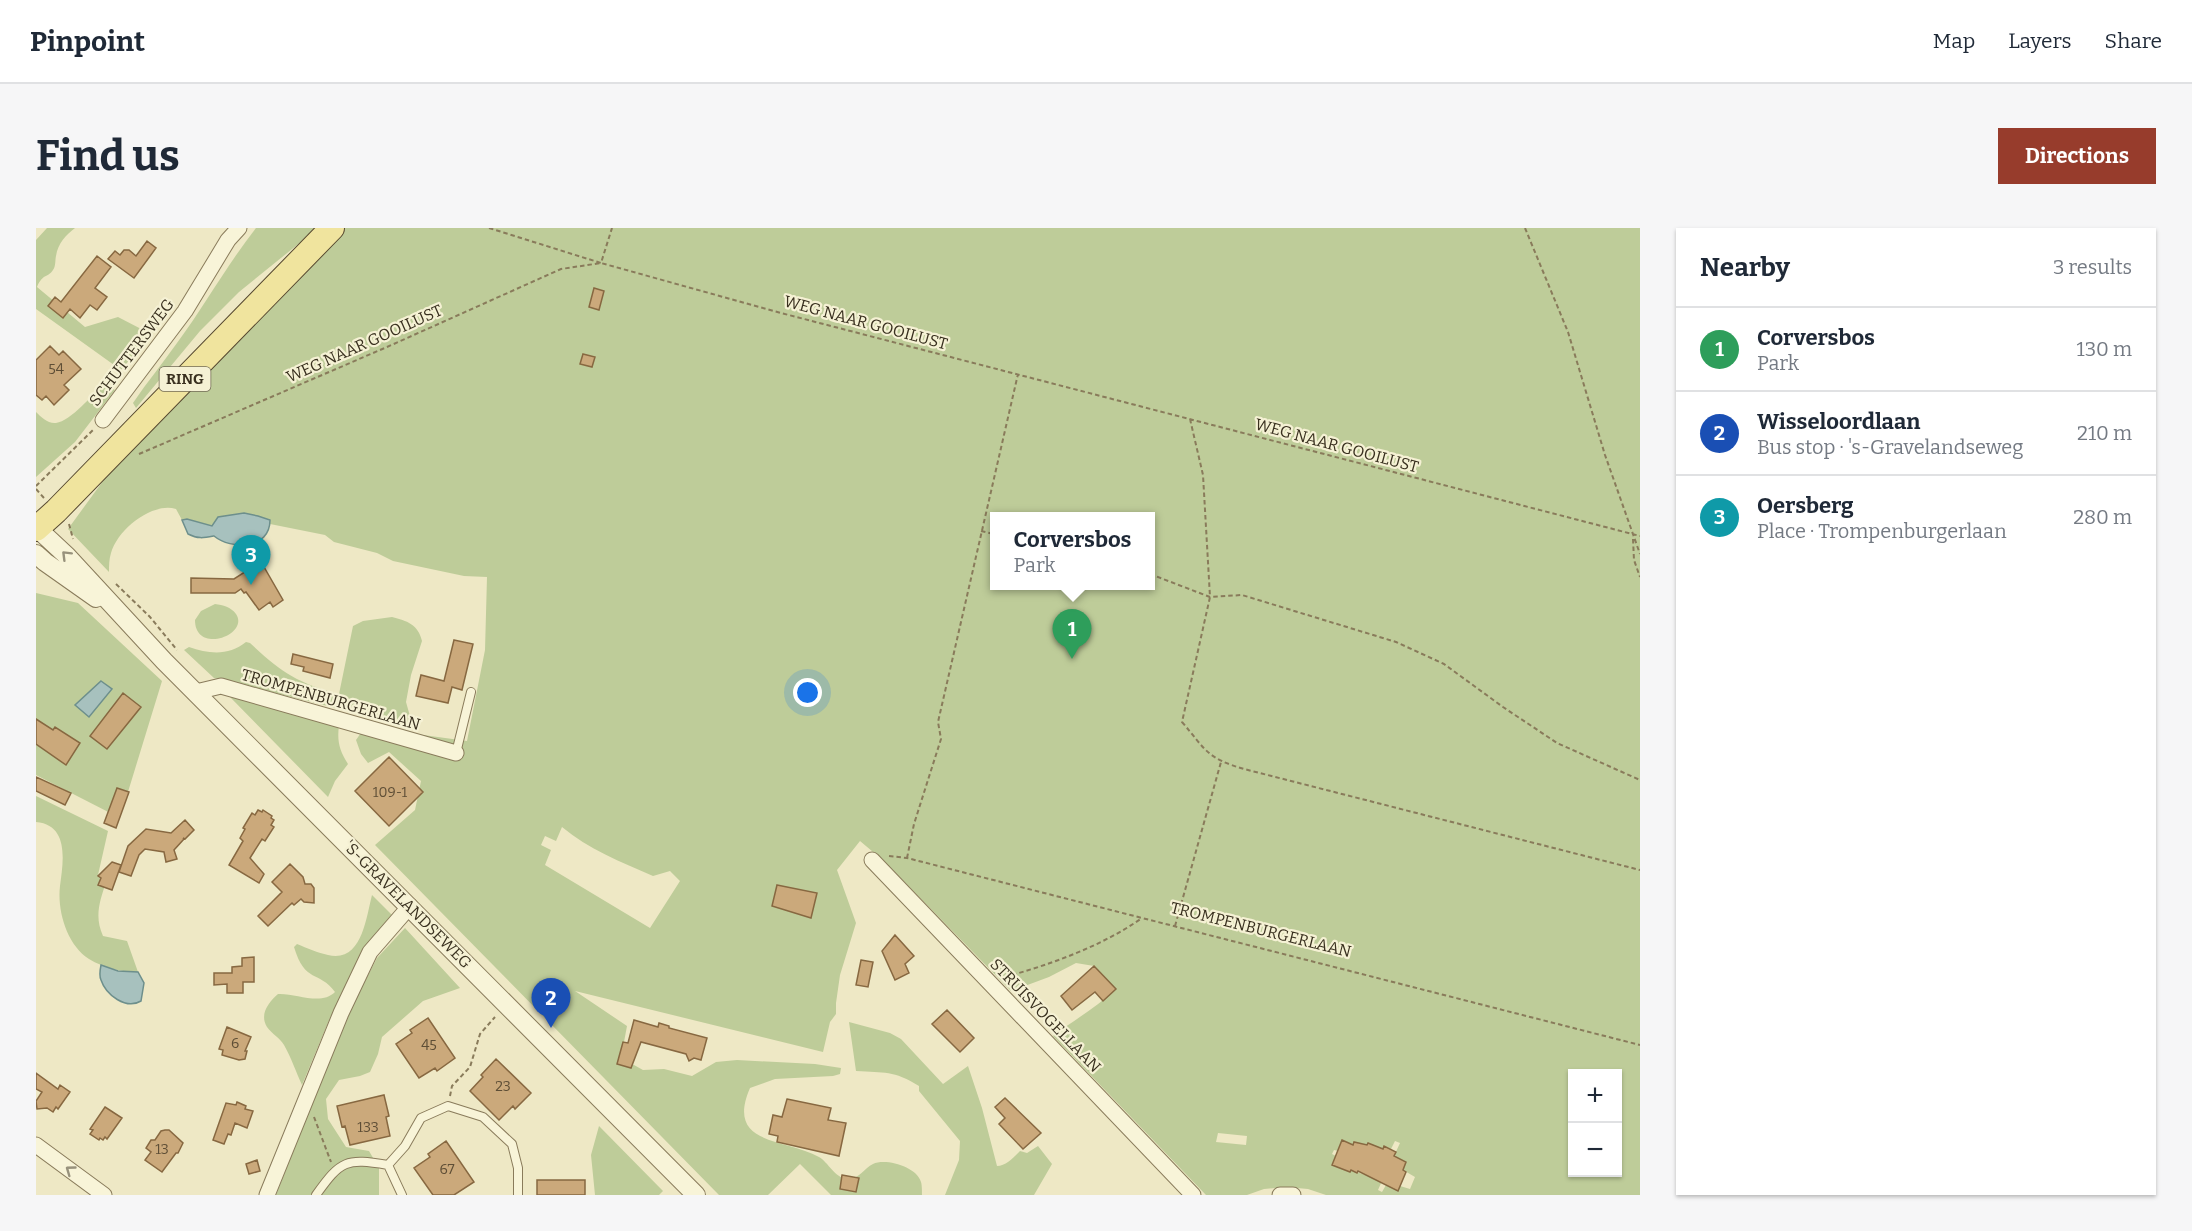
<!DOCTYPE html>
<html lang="en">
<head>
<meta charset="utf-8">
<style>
  :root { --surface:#fff; --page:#f6f6f7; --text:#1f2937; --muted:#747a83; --line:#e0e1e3; --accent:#973c2c }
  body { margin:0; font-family:Bitter,serif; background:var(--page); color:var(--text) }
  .controls { position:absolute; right:18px; bottom:18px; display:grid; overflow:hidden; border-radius:0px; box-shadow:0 2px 4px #0004 }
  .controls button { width:54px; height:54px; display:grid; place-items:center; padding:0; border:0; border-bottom:2px solid var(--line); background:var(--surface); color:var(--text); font:30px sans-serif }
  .you { position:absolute; left:772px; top:465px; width:21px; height:21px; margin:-15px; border:4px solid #fff; border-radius:50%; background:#1a73e8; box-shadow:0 0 0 9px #1a73e833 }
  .badge { display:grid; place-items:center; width:39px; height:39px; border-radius:50%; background:var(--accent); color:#fff; font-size:20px; font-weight:700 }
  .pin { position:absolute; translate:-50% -50px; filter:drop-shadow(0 2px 3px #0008) }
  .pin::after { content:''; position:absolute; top:32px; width:21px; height:18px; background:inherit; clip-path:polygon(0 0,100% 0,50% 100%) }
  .popup { position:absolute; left:954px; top:284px; width:165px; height:78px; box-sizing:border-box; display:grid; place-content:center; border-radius:0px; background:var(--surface); filter:drop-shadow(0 2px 4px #0005); font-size:20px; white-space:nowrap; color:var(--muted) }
  .popup b { font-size:22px; color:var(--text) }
  .popup::after { content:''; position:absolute; left:50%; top:100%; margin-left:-12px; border:12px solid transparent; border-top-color:var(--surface) }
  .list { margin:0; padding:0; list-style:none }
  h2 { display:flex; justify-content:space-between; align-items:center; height:78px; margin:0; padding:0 24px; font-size:26px }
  h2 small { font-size:20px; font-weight:400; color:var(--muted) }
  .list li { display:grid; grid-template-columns:39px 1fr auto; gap:18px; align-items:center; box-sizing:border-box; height:84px; padding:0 24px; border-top:2px solid var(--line) }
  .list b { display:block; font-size:22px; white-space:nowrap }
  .list p { margin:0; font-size:20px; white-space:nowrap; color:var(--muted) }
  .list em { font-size:20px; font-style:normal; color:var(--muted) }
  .map { position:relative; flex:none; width:1604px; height:967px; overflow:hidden; border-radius:0px }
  header { display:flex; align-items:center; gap:36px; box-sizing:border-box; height:84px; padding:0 30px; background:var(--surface); border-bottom:2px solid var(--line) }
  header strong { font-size:28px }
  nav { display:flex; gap:33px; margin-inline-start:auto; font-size:21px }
  .intro { display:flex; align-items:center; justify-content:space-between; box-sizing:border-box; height:144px; padding:0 36px }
  h1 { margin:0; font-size:42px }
  .button { padding:15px 27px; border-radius:0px; background:var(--accent); color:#fff; font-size:21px; font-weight:700 }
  main { display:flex; gap:36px; padding:0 36px }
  aside { flex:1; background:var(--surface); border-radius:0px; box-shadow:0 2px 4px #0004 }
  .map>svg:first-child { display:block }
  .green { fill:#becc99; fill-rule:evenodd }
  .water { fill:#a7c1be; stroke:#6d8f8c; stroke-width:1.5 }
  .building { fill:#cba97b; stroke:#876841; stroke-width:1.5 }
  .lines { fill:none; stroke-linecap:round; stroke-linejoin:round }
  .service-casing { stroke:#897b5b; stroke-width:10 }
  .minor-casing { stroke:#897b5b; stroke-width:17 }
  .tertiary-casing { stroke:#897b5b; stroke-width:20 }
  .primary-casing { stroke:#56482f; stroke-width:26 }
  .path { stroke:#897b5b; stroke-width:2; stroke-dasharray:4.5 3; stroke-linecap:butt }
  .service { stroke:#f8f4d8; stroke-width:8 }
  .minor { stroke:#f8f4d8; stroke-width:15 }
  .tertiary { stroke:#f8f4d8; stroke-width:18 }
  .primary { stroke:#f0e49e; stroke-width:24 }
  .oneway { stroke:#98927c }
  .labels { text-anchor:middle; stroke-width:4.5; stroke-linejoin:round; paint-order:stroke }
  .number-label { font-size:14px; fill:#5e4e36 }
  .shield { fill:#f5f1d4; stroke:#716a55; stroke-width:1.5 }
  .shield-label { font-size:15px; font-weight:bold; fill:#39301f }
  .street-label { font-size:16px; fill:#39301f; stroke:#f5f1d4 }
</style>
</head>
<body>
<header>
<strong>Pinpoint</strong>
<nav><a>Map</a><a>Layers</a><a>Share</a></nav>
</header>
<div class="intro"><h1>Find us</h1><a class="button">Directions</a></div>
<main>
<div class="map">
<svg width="1604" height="967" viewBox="0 0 1604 967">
  <rect width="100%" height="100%" fill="#eee8c5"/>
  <!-- green -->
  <path class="green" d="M11,0H39C30,7 22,15 20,28C19,32 20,38 17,42C12,50 7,45 1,59L49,99L82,89L109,103L125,88L128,91L85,142L0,81V12Z
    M220,0H282L203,64L164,103L100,180L97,175C111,154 127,135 141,115C169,77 191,37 220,0Z
    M303,0H1604V967H1290L1272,961L1250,959L1228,961L1211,967H1170L1017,808C1038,792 1061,779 1080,761L1058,738L1040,735L1013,749L975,763L849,634L824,613L801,642L820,695L804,747L800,775V786L794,794L787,824L539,763L591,798L588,814L589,832L607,842L628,841L656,848L680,834L701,832L779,836L805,840L804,846L797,848L739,851L714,860C689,918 749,910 783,929C792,934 799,950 811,951C823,952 828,940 837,936C850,930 881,939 885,954C886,957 886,963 886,967H795L764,936L732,967H683L339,617L379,582L385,553L353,524L332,535L325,526L320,512L329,499L431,513L449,422L451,349L428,348L357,333L341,325L298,314L289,307L234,296V293L208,285L182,289L176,298L151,291L146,292L140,281C116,274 82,301 75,325C73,331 73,338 73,344L32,301L75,242ZM958,288H1114V358H958ZM526,599C552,621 585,634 617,648L634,643L644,653L614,700L509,637L515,622L505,617L509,608L520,613ZM1536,846H1582V944H1536ZM1182,905L1211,908L1210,917L1180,914ZM1307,912L1317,917L1318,914L1331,917L1332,915L1337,917L1336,921L1345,925L1348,918L1355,921L1359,913L1364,915L1358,928L1370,934L1367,942L1379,949L1374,961L1364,958L1362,962L1350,957L1346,964L1342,962L1346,953L1315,942L1314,944L1296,937L1300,928L1296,926L1298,922L1302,923Z
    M68,156L79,162L39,214L0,249V184C5,189 12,196 20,195C35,193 57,166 68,156Z
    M0,365L42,375L126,453L84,590L0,547Z
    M179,376C187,377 195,379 200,386C214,407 159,427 159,392L165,383Z
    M356,389C371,393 382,396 386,413L375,447L370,474L377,499L178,450L148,422L153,419C173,426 193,428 210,414L214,415C245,444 261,455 303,466L317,398L327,393Z
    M194,469L303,497C301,513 303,522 312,536L299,553L292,569Z
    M0,568L72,603L62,647L70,654C64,673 58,688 67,708L91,713L102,744C85,744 68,740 53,731C31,717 21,683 24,658C27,635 34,597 0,594Z
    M336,667L357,688L329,725L294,790L266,857C260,844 255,829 248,817C244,810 236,806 231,799C223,786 233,774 242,766C260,765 285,778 299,764C283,742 269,756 258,719L261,716C271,720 282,725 292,727C326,735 330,690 336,667Z
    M369,700L424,760L387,773L346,809L342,826L334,844L324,848L303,852L290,871L292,891L310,919L333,923L343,940V967H240L308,794L341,730Z
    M813,794L854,805L865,811L907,856L932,838L946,880L961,938C970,938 978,929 984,923L991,925L1002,918L1016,936L998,967H909L923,932L924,913L883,863V858C857,842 849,845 820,843Z
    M563,898L627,963L623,967H559L555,927Z"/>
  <!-- water -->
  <path class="water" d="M208,285L222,288L234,292C234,322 195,322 178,308C167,310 162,311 152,306L146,292L151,291L176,298L182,289Z
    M65,453L76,461L53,489L39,477Z
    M65,737L82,743L102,744L108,755L105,773C90,782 70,767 65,752C63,748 64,742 65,737Z"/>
  <!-- building -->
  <path class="building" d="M111,13L120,20L98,50L72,31L79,23L84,27L88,22H93L100,28Z
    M61,28L75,39L59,60L71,69L61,82L54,77L44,90L34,81L27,90L12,78L19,69L25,74Z
    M558,60L568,63L563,82L553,79Z
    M14,118L23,127L27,123L45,141L28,157L33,162L18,177L10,168L6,172L0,167V132Z
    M547,126L559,129L556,139L544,136Z
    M218,331L224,339H228L247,372L237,379L234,374L223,382L210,364L208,365L205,361L199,365H155V350L198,351L212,342L209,338Z
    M418,412L437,416L426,462L416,459L412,475L380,468L385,447L408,453Z
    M257,426L297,436L294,450L267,443L268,439L255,436Z
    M87,465L105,479L71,521L54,508Z
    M0,491L17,502L19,499L44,515L30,537L0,516Z
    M353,529L387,564L353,598L319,563Z
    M0,549L35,565L29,577L0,563Z
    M81,560L93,564L80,600L68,595Z
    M222,582L226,584L227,582L236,588L235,590L238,592L235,597L238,599L229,613L226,611L214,630L228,646L223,655L193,637L207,613L204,610L209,601L207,600L216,585L219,587Z
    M149,592L158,602L149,611L147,610L148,611L138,622L141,631L130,634L128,624L109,621L103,627L95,648L83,644L92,618L110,601L135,605Z
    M76,634L85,637L76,662L62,657L65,650L62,648Z
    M254,636L267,649L269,656H275L278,660V675L268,674L265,671L258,677L256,675L232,698L222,688L246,664L236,654Z
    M741,657L781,665L775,690L736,678Z
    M859,707L878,728L869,736L873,745L859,752L846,723Z
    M218,729V754H207V765H191V756L178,757V745H196V739L206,738V730Z
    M825,732L837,734L832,759L820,757Z
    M1058,738L1080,761L1067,773L1059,764L1036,782L1025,768Z
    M911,782L938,810L924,824L896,796Z
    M392,790L419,830L401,843L399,840L383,850L360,816L376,805L374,802Z
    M598,792L622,799L623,795L633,798V800L671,810L665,832L658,830L653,833L650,826L605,814L595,840L581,836L587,814L592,815Z
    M191,799L215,809L209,823H211L209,831L203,832L186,827L187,822L183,821Z
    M460,831L495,865L479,881L477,878L463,892L434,863L447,849L445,847Z
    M0,845L22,861L24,857L34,864L22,881L20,879L17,884L11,880L1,881L0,873L6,864L0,861Z
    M348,867L353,888L350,889L354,908L314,917L309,898L306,899L301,878Z
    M969,870L1005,905L987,921L963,896L969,890L959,879Z
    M751,871L795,880L792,892L810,895L803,928L741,914L742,908L733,906L737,887L746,889Z
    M201,874L210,878L209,881L217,883L211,900L199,895L195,907L192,906L188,916L177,912L190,875L200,877Z
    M69,879L86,890L71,911L69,909L67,912L64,910L63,912L54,906L57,902L54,901Z
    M129,902H133L147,915L142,925H140L126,944L109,932L115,924L110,920L115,912H119L125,903Z
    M1306,912L1317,917L1318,914L1331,917L1332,915L1347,921L1348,918L1360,924L1358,928L1370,934L1367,942L1370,944L1362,963L1322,943L1321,945L1315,942L1314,944L1296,937Z
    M410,913L438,954L418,967H397L378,940L394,929L392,926Z
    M221,932L224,943L213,946L210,936Z
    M806,947L823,950L820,964L804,961Z
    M501,952H549V967H501Z"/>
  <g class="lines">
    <defs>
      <path id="service" d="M420,525L435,464
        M352,937L369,918L385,890L412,878L447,889L476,916L482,940V967
        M280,967C305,932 310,930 352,937L366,967"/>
      <path id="minor" d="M67,192L149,83L192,12L203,0
        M160,464L185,458L420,525
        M836,632L1157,967
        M0,917L68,967
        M231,967L305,785L334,724L374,678
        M1244,967H1257"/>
      <path id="tertiary" d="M1,300L31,328L128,433L660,967
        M0,326L9,334L60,370"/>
      <path id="primary" d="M0,301L20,283L296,0"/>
    </defs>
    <!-- service casing -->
    <use href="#service" class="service-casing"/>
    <!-- minor casing -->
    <use href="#minor" class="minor-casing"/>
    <!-- tertiary casing -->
    <use href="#tertiary" class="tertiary-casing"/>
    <!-- primary casing -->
    <use href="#primary" class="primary-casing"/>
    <!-- path -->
    <path class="path" d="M453,0L565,35L576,0
      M1489,0L1532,104L1569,227L1604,326
      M1154,191L1167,247L1174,369L1146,494C1170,522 1170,530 1208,541L1604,642
      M103,226L351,119L525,41L565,35L745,85L1604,308
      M0,258L57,202
      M0,261L8,270
      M33,296L37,311
      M945,303L958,306
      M1597,311L1598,332L1604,349
      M1114,346L1174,369L1206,367L1360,414L1408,436L1467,479L1521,515L1604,552
      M80,356L114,389L141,422
      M853,628L871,630L1604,817
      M871,630L878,596L905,511L902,494L982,146
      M1139,698L1185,534
      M969,749C1016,736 1066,718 1106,690
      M414,868L416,858L434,839L444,806L459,789
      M278,889L295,934"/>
    <!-- service -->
    <use href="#service" class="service"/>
    <!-- minor -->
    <use href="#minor" class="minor"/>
    <!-- tertiary -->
    <use href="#tertiary" class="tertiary"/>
    <!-- primary -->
    <use href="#primary" class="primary"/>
  </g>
  <!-- one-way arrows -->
  <defs><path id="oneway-chevron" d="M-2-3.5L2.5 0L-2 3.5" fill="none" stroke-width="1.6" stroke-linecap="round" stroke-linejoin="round" transform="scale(1.5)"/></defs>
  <g class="oneway">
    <use href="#oneway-chevron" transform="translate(30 327) rotate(-135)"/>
    <use href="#oneway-chevron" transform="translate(34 942) rotate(-144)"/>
  </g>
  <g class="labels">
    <!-- number labels -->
    <g class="number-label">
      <text x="20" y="146">54</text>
      <text x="354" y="569">109-1</text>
      <text x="199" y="820">6</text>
      <text x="393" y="822">45</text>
      <text x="467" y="863">23</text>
      <text x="332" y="904">133</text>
      <text x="126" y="926">13</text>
      <text x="411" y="946">67</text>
    </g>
    <!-- shield labels -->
    <rect class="shield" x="123.5" y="139" width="51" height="24" rx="4.5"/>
    <g class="shield-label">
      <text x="149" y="156">RING</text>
    </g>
    <!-- street labels -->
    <g class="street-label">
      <text transform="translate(830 94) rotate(15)" y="6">WEG NAAR GOOILUST</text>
      <text transform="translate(328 115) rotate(-24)" y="6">WEG NAAR GOOILUST</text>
      <text transform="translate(95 124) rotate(-53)" y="6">SCHUTTERSWEG</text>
      <text transform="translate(1301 217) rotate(15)" y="6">WEG NAAR GOOILUST</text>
      <text transform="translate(295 471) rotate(16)" y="6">TROMPENBURGERLAAN</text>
      <text transform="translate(372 676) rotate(45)" y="6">'S-GRAVELANDSEWEG</text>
      <text transform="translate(1225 701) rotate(14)" y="6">TROMPENBURGERLAAN</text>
      <text transform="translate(1010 787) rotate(46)" y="6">STRUISVOGELLAAN</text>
    </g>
  </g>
</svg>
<div class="controls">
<button>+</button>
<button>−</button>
</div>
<div class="you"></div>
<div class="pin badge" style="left:1036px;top:431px;background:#2e9e5b">1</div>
<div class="popup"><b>Corversbos</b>Park</div>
<div class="pin badge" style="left:515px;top:800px;background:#1a4fb4">2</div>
<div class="pin badge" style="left:215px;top:357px;background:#0f9aa8">3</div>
</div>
<aside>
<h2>Nearby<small>3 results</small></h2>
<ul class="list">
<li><span class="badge" style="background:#2e9e5b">1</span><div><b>Corversbos</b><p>Park</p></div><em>130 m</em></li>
<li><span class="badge" style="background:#1a4fb4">2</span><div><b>Wisseloordlaan</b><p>Bus stop · 's-Gravelandseweg</p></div><em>210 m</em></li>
<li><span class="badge" style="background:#0f9aa8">3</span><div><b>Oersberg</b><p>Place · Trompenburgerlaan</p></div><em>280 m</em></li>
</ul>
</aside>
</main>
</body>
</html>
